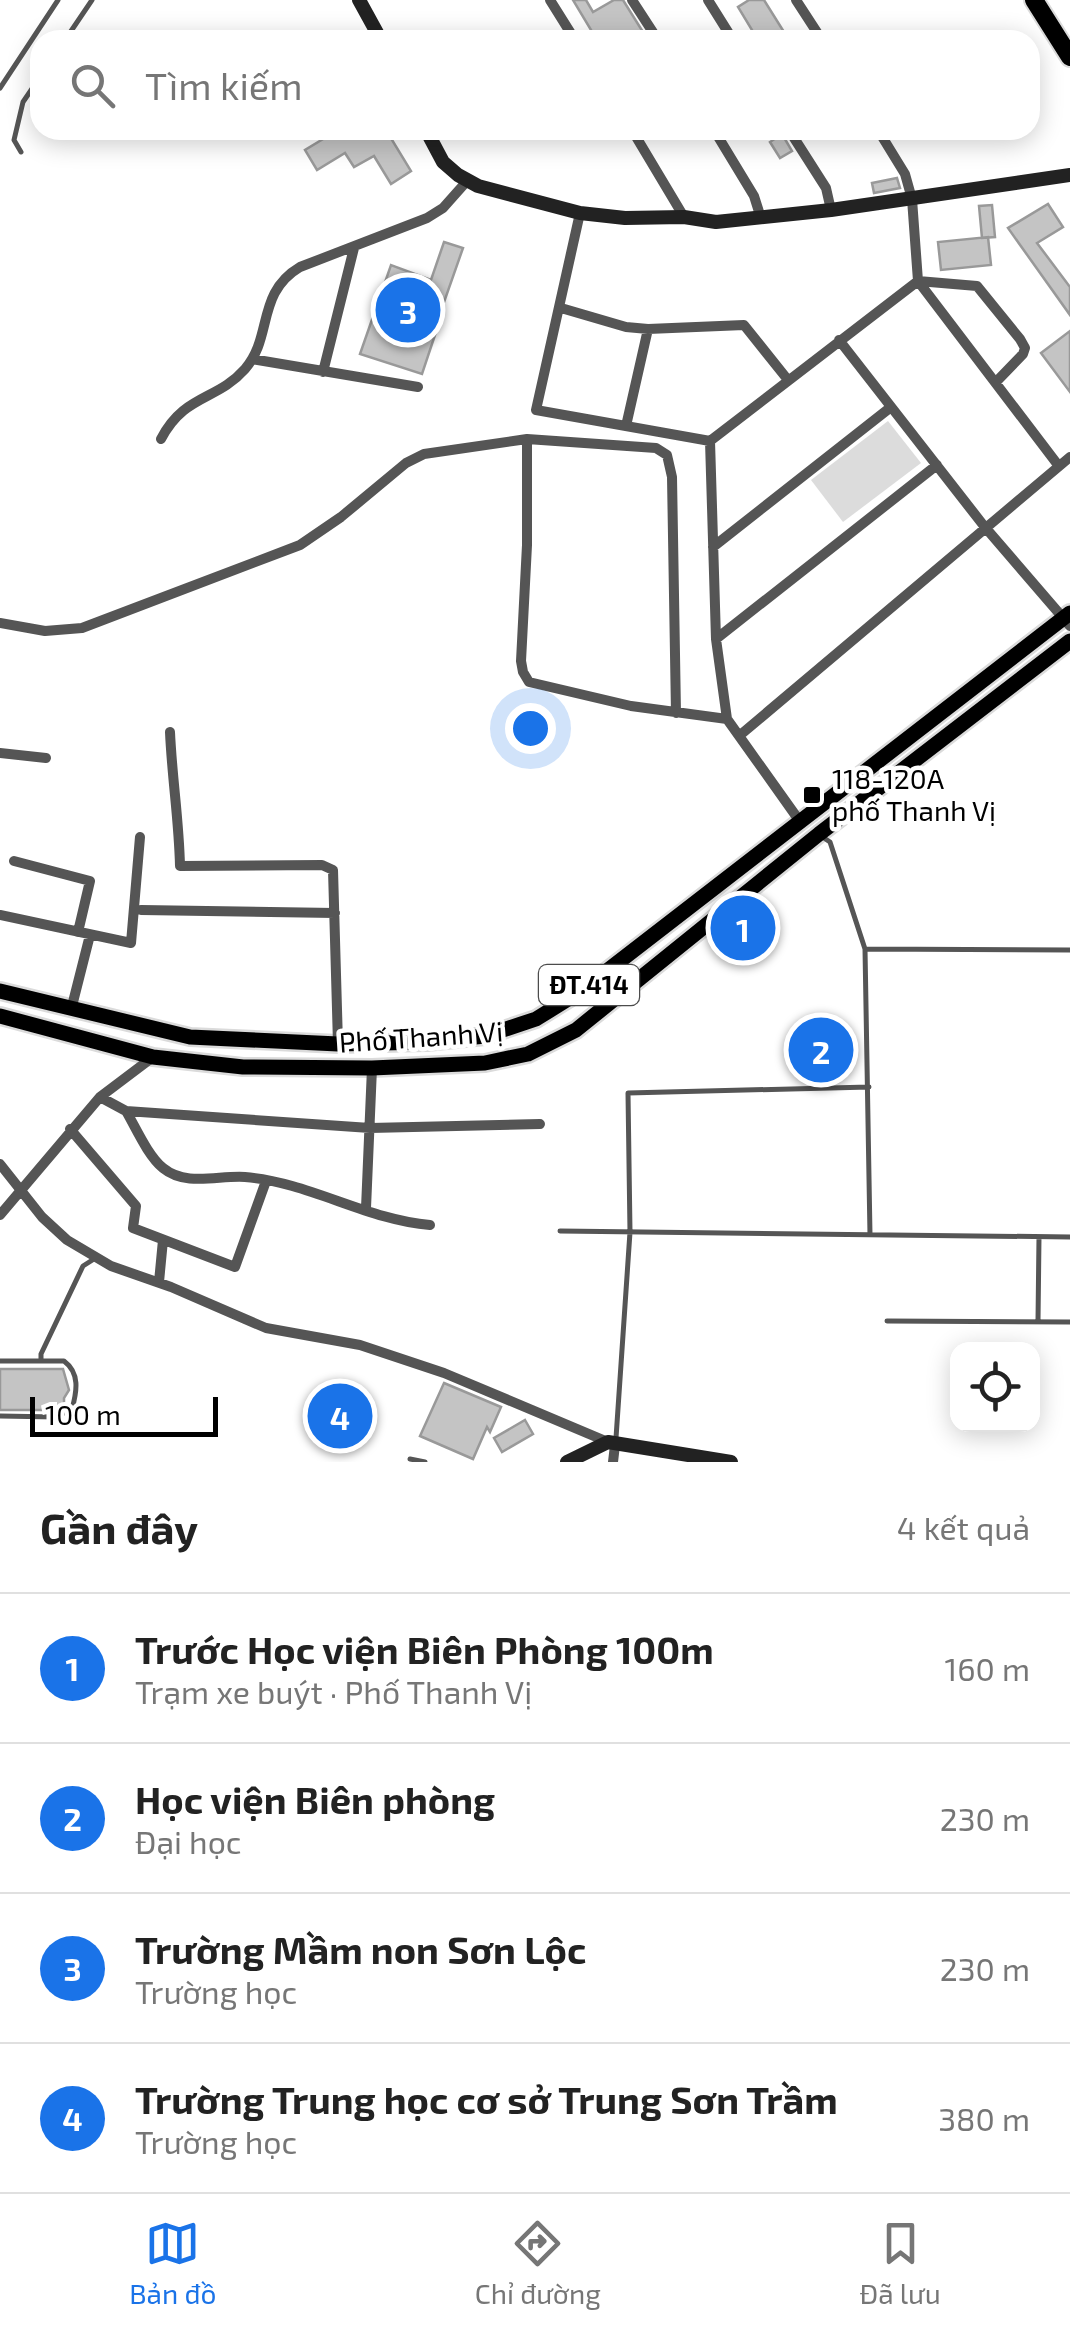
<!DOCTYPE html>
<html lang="vi">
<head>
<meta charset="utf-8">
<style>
  :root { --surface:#fff; --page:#f2f2f2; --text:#222; --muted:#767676; --line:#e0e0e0; --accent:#1a73e8 }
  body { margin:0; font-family:"Exo 2",sans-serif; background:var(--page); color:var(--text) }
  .controls { position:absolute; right:30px; bottom:30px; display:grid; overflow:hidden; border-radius:20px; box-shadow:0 5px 25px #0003 }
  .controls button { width:90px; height:90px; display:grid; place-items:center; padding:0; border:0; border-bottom:2px solid var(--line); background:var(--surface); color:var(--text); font:50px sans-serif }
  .scale { position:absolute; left:30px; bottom:25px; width:188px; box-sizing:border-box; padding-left:10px; border:5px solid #000; border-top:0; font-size:28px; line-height:35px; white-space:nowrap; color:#000; -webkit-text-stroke:8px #fff; paint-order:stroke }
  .you { position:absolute; left:530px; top:728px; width:35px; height:35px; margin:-25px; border:8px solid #fff; border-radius:50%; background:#1a73e8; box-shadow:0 0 0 15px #1a73e833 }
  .badge { display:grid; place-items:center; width:65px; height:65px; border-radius:50%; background:var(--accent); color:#fff; font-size:32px; font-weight:700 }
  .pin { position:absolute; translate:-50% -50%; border:5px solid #fff; box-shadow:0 2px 10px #0006 }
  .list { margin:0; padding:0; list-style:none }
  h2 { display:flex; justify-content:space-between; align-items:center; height:130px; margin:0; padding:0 40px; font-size:42px }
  h2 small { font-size:32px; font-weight:400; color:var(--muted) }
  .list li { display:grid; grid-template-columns:65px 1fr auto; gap:30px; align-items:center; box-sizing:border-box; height:150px; padding:0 40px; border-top:2px solid var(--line) }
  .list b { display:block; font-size:38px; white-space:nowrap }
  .list p { margin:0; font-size:32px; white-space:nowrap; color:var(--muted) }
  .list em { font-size:32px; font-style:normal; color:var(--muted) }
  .icon { flex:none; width:55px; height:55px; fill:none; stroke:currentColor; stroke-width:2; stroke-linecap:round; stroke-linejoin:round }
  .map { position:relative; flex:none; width:1070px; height:1462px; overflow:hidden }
  .search { position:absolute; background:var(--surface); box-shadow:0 5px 25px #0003; left:30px; right:30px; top:30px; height:110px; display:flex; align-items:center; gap:25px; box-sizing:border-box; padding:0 35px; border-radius:30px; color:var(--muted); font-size:38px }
  .sheet { height:730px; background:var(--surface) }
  nav { display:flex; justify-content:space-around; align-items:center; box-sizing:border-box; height:140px; border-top:2px solid var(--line); background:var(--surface); font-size:28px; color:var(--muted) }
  nav a { display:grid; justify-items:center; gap:5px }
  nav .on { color:var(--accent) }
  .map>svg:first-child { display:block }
  .green { fill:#dcdcdc }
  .building { fill:#c4c4c4; stroke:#999; stroke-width:2.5 }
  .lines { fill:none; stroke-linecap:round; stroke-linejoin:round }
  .primary-casing { stroke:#dbdbdb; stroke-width:20 }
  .highway-casing { stroke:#dbdbdb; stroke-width:22 }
  .lane { stroke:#555; stroke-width:5 }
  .street { stroke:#555; stroke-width:10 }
  .secondary { stroke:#222; stroke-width:14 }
  .primary { stroke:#000; stroke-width:15 }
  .highway { stroke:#000; stroke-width:18 }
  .poi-dot { fill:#000; stroke:#fff; stroke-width:4 }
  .labels { text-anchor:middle; stroke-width:9; stroke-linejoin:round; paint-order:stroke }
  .shield { fill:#fff; stroke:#4c4c4c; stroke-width:2.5 }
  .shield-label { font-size:25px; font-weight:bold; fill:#000 }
  .poi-label { font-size:28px; fill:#000; stroke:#fff; text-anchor:start }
  .street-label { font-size:28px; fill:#000; stroke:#fff }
</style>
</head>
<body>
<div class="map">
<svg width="1070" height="1462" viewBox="0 0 1070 1462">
  <rect width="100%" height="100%" fill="#fff"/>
  <!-- green -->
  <path class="green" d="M888,421L921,463L843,522L811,480Z"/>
  <!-- building -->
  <path class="building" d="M573,0H586L593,12L614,0H623L648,40H597Z
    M749,0H764L789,40H758L738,7Z
    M338,130H386L411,171L391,184L374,156L354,167L345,153L317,170L305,150Z
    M782,134L792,151L780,158L770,142Z
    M897,178L900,188L874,193L872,183Z
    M1048,204L1063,227L1037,243L1070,287V315L1008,228Z
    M992,205L995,237L982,238L979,206Z
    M988,237L991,265L941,270L938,242Z
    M444,242L463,248L442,308L401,293L387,337L411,345L418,323L437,329L422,374L360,354L391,265L431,280Z
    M1070,331V392L1041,353Z
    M0,1369H63L69,1390L64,1398V1406L55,1410H0Z
    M444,1383L501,1407L490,1432L487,1427L473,1459L420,1436Z
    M525,1420L533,1434L502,1452L494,1438Z"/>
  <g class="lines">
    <defs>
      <path id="primary" d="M0,991L190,1037L338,1044L427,1042L485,1036L536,1019L581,991L1070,613
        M0,1016L153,1057L243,1067L372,1068L485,1063L528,1054L576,1030L819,834L1070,641"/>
      <path id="highway" d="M1034,0L1070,57"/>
    </defs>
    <!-- primary casing -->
    <use href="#primary" class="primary-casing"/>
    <!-- highway casing -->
    <use href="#highway" class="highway-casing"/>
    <!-- lane -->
    <path class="lane" d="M65,40L92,0
      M0,88L58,0
      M21,152L14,140L23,102L40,77
      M821,836L830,842L865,949L870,1235
      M865,949L1070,950
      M560,1231L1070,1237
      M887,1321L1070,1322
      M1038,1321L1039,1237
      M0,1361H64C80,1373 77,1391 72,1409L56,1417L0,1416
      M41,1361V1354L83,1266L94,1259
      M616,1438L630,1232L628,1093L869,1087
      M410,1459L425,1462"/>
    <!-- street -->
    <path class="street" d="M550,0L575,40
      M632,0L658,40
      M708,0L733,40
      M796,0L822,40
      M632,130L684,217
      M714,130L754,196L760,215
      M789,130L826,188L831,210
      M878,130L905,174L912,199L918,281L1058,465
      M580,213L536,410L710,441L918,281L977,286L1020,339L1025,348L1023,354L996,382
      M561,308L626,327L648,329L744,325L788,380
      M839,340L984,526L1070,626
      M252,359L418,387
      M323,372L354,248
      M626,426L648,329
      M161,439C184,394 217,401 245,369C273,337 256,293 300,267L427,218L443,208L467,181
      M527,439V545L521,661L523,672L529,682L631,706L727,719
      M710,441L716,639L727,719L801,823
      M713,547L891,407
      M0,623L45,631L82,628L300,545L341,517L406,463L424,454L527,439L656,448L667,455L672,477L676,713
      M716,639L937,465
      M170,732C172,778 179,820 180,866L322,865L333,870L338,1044
      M739,736L1070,457
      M0,753L46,758
      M14,861L90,881L78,932
      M141,910L335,913
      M0,915L131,943L140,837
      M71,1010L90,935
      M100,1097L126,1111L370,1128L540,1124
      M126,1111C136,1128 148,1156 163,1168C186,1187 219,1175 245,1177C309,1182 367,1220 430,1225
      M70,1129L136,1206L133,1228L235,1267L266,1181
      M0,1164L42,1217L67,1240L111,1266L171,1287L266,1328L360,1345L444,1373L608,1442
      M366,1208L372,1068
      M0,1215L100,1097L153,1057
      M159,1282L163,1240
      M613,1462L615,1445"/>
    <!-- secondary -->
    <path class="secondary" d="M359,0L381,40
      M426,130L443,162L458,175L478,186L580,213L625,218L684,217L716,222L831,210L1070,175
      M567,1462L608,1442L731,1462"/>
    <!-- primary -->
    <use href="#primary" class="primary"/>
    <!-- highway -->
    <use href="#highway" class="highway"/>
  </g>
  <!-- markers -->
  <rect class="poi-dot" x="802" y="785" width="20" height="20" rx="5"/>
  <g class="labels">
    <!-- shield labels -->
    <rect class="shield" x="539" y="965" width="100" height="40" rx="8"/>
    <g class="shield-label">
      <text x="589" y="994">ĐT.414</text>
    </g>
    <!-- poi labels -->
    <g class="poi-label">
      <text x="832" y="789">118-120A<tspan x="832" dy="32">phố Thanh Vị</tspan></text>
    </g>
    <!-- street labels -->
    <g class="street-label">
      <text transform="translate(421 1037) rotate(-4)" y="10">Phố Thanh Vị</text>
    </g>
  </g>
</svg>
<div class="controls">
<button><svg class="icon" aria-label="locate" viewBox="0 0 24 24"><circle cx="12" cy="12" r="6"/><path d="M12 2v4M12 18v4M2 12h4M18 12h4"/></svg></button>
</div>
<div class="scale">100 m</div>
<div class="you"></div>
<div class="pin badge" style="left:743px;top:928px">1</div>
<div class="pin badge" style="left:821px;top:1050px">2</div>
<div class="pin badge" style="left:408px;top:310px">3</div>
<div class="pin badge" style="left:340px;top:1416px">4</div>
<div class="search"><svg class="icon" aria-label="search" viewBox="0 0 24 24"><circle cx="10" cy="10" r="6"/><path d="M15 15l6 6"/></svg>Tìm kiếm</div>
</div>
<section class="sheet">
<h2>Gần đây<small>4 kết quả</small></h2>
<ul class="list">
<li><span class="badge">1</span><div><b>Trước Học viện Biên Phòng 100m</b><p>Trạm xe buýt · Phố Thanh Vị</p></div><em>160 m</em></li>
<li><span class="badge">2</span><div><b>Học viện Biên phòng</b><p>Đại học</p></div><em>230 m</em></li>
<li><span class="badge">3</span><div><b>Trường Mầm non Sơn Lộc</b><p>Trường học</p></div><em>230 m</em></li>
<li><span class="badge">4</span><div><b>Trường Trung học cơ sở Trung Sơn Trầm</b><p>Trường học</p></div><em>380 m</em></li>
</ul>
</section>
<nav>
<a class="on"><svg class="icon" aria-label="map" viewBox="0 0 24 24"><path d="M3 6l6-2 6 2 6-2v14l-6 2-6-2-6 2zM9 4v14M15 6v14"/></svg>Bản đồ</a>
<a><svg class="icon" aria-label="directions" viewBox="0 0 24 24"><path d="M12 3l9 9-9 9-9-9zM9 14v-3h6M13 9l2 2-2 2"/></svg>Chỉ đường</a>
<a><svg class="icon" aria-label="saved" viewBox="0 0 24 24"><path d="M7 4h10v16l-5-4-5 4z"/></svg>Đã lưu</a>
</nav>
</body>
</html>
